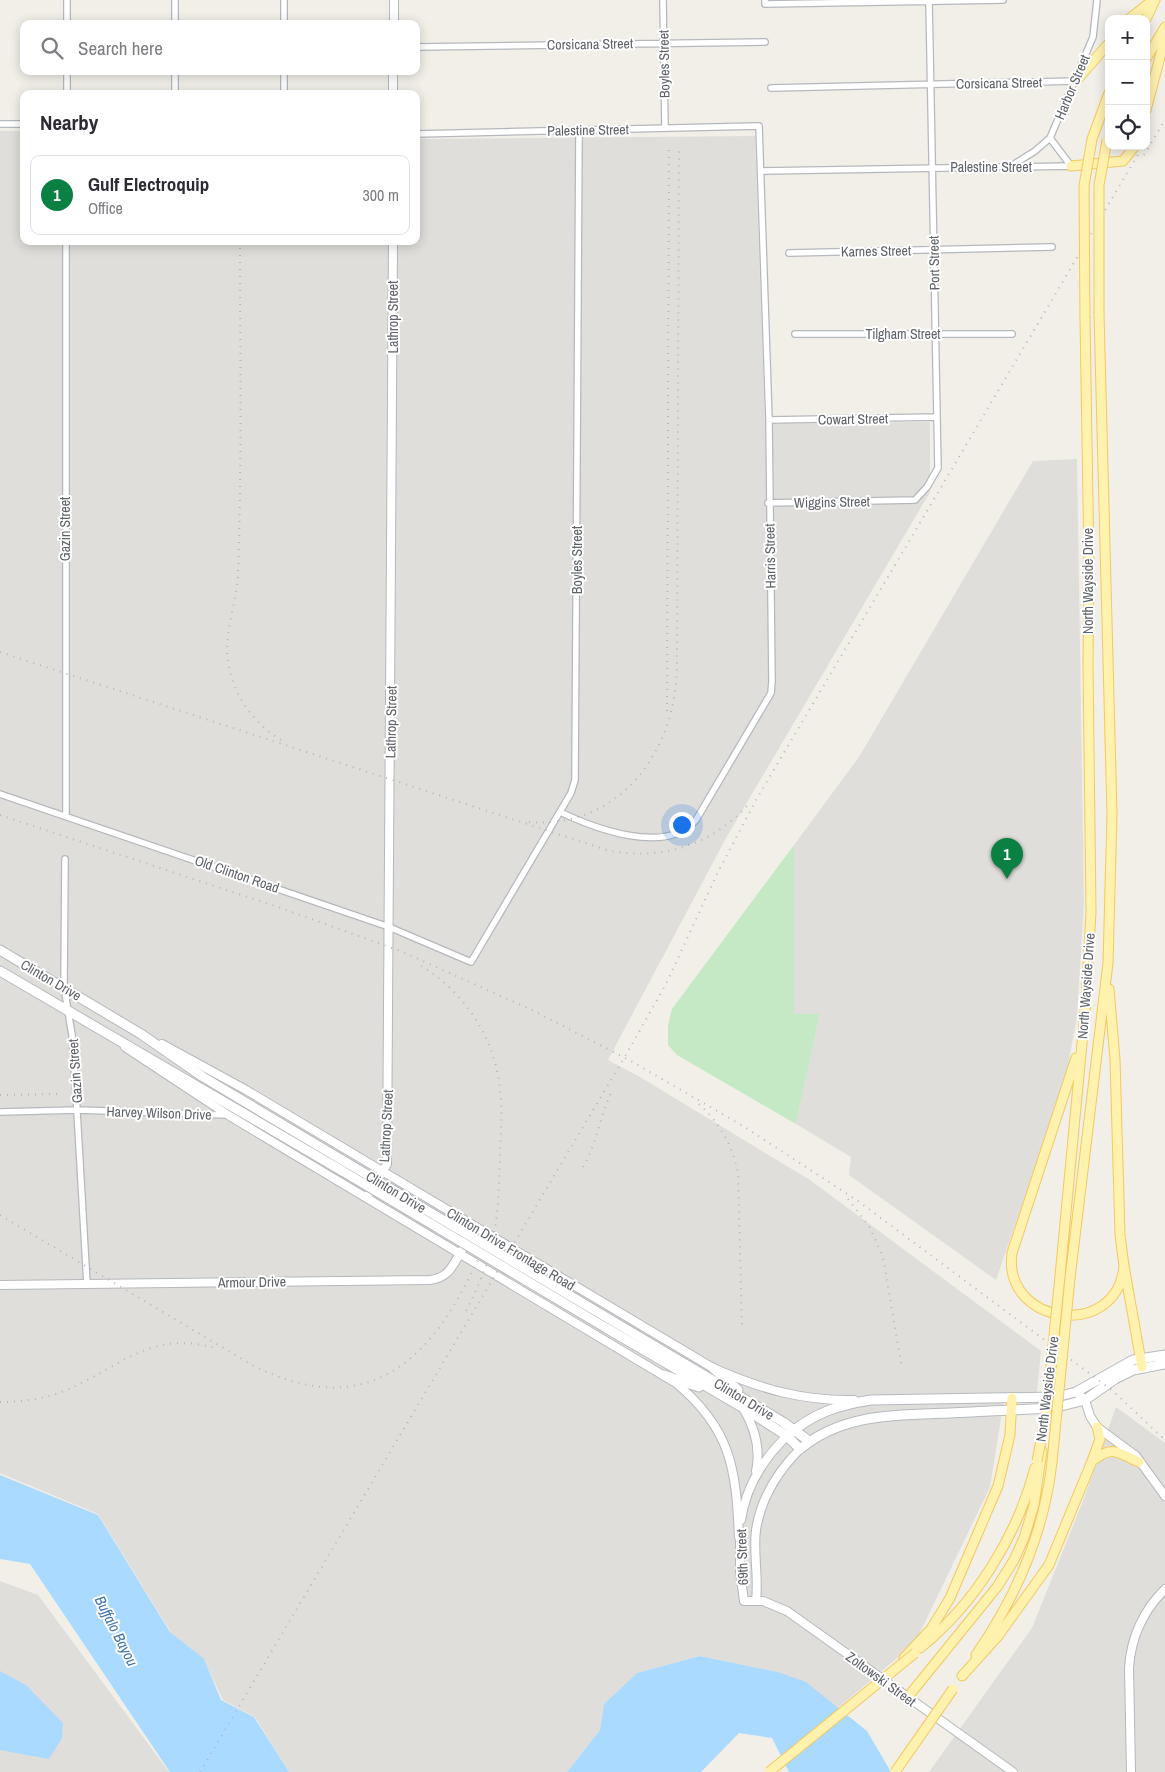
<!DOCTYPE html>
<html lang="en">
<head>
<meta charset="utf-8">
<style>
  :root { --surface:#fff; --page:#f7f7f7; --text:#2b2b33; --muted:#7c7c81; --line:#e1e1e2; --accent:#0b8043 }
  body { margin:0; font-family:"Archivo Narrow",sans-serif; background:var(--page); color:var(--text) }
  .controls { position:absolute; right:15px; top:15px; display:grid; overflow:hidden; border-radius:10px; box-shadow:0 2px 12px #0003 }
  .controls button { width:45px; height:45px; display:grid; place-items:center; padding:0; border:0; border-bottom:1px solid var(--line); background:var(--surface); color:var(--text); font:25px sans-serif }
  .you { position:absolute; left:681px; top:824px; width:18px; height:18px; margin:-12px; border:4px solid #fff; border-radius:50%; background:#1a73e8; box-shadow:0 0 0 8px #1a73e833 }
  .badge { display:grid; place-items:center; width:32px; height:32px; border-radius:50%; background:var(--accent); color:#fff; font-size:16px; font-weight:700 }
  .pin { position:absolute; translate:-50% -41px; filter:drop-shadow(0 1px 2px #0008) }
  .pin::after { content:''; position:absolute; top:26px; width:18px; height:15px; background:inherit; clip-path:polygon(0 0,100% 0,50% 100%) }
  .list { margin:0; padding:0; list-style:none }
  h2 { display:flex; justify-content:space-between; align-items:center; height:65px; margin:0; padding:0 20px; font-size:21px }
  h2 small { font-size:16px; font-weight:400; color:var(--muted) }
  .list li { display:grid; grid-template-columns:32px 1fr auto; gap:15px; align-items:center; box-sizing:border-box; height:80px; margin:0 10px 10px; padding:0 10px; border:1px solid var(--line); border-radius:10px }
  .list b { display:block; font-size:19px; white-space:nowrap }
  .list p { margin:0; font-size:16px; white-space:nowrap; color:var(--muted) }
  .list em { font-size:16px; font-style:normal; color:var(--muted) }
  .icon { flex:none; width:28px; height:28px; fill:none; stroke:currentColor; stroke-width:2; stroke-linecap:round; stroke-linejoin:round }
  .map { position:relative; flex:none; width:1165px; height:1772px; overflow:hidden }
  .search { position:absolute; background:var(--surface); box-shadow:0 2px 12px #0003; left:20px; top:20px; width:400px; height:55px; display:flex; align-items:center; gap:12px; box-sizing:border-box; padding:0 18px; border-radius:10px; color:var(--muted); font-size:19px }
  .panel { position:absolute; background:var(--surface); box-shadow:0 2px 12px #0003; left:20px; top:90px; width:400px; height:155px; border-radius:10px }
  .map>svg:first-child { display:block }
  .industrial { fill:#e0deda }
  .green { fill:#c5e8c5 }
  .water { fill:#aadaff }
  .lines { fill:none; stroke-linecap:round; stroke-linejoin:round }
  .minor-casing { stroke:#b5b8bc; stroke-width:8 }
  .tertiary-casing { stroke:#b5b8bc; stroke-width:10 }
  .secondary-casing { stroke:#b6babf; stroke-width:11 }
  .primary-casing { stroke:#f2c960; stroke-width:11 }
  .minor { stroke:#fff; stroke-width:5.5 }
  .tertiary { stroke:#fff; stroke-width:8 }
  .secondary { stroke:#fff; stroke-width:9 }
  .primary { stroke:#fff2af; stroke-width:9 }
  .rail { stroke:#b6b7b8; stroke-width:2; stroke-dasharray:1 6; stroke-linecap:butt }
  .secondary-bridge-casing { stroke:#b6babf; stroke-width:11; stroke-linecap:butt }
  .primary-bridge-casing { stroke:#f2c960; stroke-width:11; stroke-linecap:butt }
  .secondary-bridge { stroke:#fff; stroke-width:9 }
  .primary-bridge { stroke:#fff2af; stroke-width:9 }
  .labels { text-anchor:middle; stroke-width:4; stroke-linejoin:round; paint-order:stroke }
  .street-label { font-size:14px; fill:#5f6368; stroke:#fff }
  .water-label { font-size:15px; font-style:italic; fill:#4174aa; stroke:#fff }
</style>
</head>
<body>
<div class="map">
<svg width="1165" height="1772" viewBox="0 0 1165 1772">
  <rect width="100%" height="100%" fill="#f1efe8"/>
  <!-- industrial -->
  <path class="industrial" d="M0,131H24V241H416V139L755,136L765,424L930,422V492L726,838L608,1060L640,1077L810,1180L1041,1351L1037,1392L1005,1393L990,1487L915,1643L838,1708L778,1672L700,1656L637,1673L604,1704L600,1730L567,1772H289L255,1717L223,1700L204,1660L172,1634L98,1514L0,1473Z
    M1077,459L1084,902L1077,1017L1065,1081L996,1280L849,1175L851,1157L796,1124L820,1014L794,1015V845L859,757L1033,461Z
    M1116,1407L1165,1443V1772H929L1032,1628L1083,1501Z
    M0,1581L38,1595L169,1772H0Z"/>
  <!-- green -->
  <path class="green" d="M794,845V1014H820L796,1124L677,1055L668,1045V1025L672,1009Z"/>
  <!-- water -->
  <path class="water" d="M0,1475L98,1515L170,1632L204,1659L221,1700L254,1717L289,1772H170L30,1564L0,1559Z
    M700,1656L778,1672L806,1682L867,1731L891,1772H789L772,1738L739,1733L701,1772H567L600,1730L604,1704L637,1673Z
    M0,1671L26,1685L63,1723L62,1738L49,1759L0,1750Z"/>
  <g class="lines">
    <defs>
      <path id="minor" d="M663,0L665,128
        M765,0V4L1003,0
        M67,24V0
        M175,24V0
        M284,24V0
        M416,47L765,42
        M771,88L1076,81
        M67,94V71
        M175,94V71
        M284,94V71
        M0,124H24
        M416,134L759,126L769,420L772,681L771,693L696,820C666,856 594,828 560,812
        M1050,138L1071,166
        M1011,166L1035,151L1050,138L1093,37L1097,0
        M762,171L1071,166
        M66,241V816
        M789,253L1052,247
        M795,334H1012
        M769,420L936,417
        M768,503L915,500L927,487L938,468L929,0
        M0,794L389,927L471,962L571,793L575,780L579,130
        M65,859L64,987L72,1035L76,1094L87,1284
        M0,1112L78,1110L228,1115"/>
      <path id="tertiary" d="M394,0V24
        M393,94V71
        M162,1044L246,1090L713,1368C761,1389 802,1401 854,1400
        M125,1047L228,1115L676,1383C731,1429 736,1468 739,1537
        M367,1197L387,1164L393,241
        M0,1285L430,1280C449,1278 453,1265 462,1250
        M1076,1392L1085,1400L1090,1416L1097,1427L1136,1456L1165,1496
        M743,1408C755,1428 761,1448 756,1471
        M741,1520C746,1487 763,1459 787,1436
        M740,1532V1571L744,1601H763L787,1611L1013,1772
        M756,1601C759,1577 753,1553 756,1530C761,1498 778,1471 800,1449
        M1131,1772L1129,1668C1131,1637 1143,1611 1165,1589"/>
      <path id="secondary" d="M0,950L141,1034L203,1077L349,1164
        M0,971L344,1172
        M611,1320L783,1422L809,1441
        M606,1328L742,1407L787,1436L800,1449C843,1413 897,1415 950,1413C984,1411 1018,1410 1053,1408L1085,1400L1115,1379L1133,1370L1165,1364
        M713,1368L738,1390
        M664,1375L699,1387
        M787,1436C813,1413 838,1405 871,1400L1056,1397L1076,1392L1133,1360L1165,1355"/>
      <path id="primary" d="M1129,19L1153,0
        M1146,19L1155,0
        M1146,59L1165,27
        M1076,81L1109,43
        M1146,110L1165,38
        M1092,139L1109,93
        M1071,166L1123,161L1135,146
        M1109,989L1115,1059L1120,1235L1124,1266L1142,1367
        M1076,1058L1012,1253C1002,1325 1117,1341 1124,1266
        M1060,1276L1086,1001L1091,912L1088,664L1089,562L1085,319
        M1070,1278L1108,963L1112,814L1099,314
        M1092,1461L1100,1439L1097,1427
        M920,1648C975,1604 1017,1536 1035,1468
        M976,1655C1017,1596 1044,1533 1052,1462
        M904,1658L931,1629L950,1598L998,1486L1010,1435L1012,1398
        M962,1676L998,1636L1049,1565L1092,1461C1114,1444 1117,1453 1139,1462
        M907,1698L997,1587L1014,1560L1024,1538L1034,1505L1042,1451"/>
    </defs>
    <!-- minor casing -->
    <use href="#minor" class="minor-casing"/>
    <!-- tertiary casing -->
    <use href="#tertiary" class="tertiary-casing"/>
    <!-- secondary casing -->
    <use href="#secondary" class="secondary-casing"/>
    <!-- primary casing -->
    <use href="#primary" class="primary-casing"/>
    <!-- minor -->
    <use href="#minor" class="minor"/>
    <!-- tertiary -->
    <use href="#tertiary" class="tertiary"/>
    <!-- secondary -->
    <use href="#secondary" class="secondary"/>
    <!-- primary -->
    <use href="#primary" class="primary"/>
    <!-- rail -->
    <path class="rail" d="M1144,155L1165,120
      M240,241C240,352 242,463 238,574C237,605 222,635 229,667C235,698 256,726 283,741
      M0,652L610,851C664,860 711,845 748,805
      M667,711L669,147
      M0,815L278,907L403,952L534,1011L629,1060L743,1126L858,1201L1113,1391L1165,1440
      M529,822C620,829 676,751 677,666L679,146
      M421,966C462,990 493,1035 499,1082C503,1106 501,1130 500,1154C498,1220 497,1251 466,1311
      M0,1095L61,1094
      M699,1104C719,1122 733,1146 738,1173L742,1327
      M583,1167C597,1143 600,1116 612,1091
      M848,1199L869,1226L883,1257L902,1369
      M0,1215L252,1365C347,1413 413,1382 462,1291C473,1271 483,1251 490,1229
      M0,1402C22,1402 44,1399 64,1391C120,1368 151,1328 218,1349
      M200,1772L627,1053L666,984L717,874L756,800L1143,146"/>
    <defs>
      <path id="secondary-bridge" d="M349,1164L611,1320
        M344,1172L606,1328"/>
      <path id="primary-bridge" d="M1099,314V185L1107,140
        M1085,319L1084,186L1092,139
        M1037,1461L1046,1414L1060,1276
        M1052,1462L1070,1278
        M769,1772L915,1653
        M895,1772L953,1689"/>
    </defs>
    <!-- secondary-bridge casing -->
    <use href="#secondary-bridge" class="secondary-bridge-casing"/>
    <!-- primary-bridge casing -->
    <use href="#primary-bridge" class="primary-bridge-casing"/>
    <!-- secondary-bridge -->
    <use href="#secondary-bridge" class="secondary-bridge"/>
    <!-- primary-bridge -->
    <use href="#primary-bridge" class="primary-bridge"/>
  </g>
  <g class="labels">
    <!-- street labels -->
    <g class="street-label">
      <text transform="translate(590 44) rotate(-1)" y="5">Corsicana Street</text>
      <text transform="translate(664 64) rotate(-91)" y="5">Boyles Street</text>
      <text transform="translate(999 83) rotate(-1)" y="5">Corsicana Street</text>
      <text transform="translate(1072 87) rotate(-67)" y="5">Harbor Street</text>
      <text transform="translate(588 130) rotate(-1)" y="5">Palestine Street</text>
      <text x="991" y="172">Palestine Street</text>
      <text transform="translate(876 251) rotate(-1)" y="5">Karnes Street</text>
      <text transform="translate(934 263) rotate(-91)" y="5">Port Street</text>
      <text transform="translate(393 317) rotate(-90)" y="5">Lathrop Street</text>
      <text x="903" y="339">Tilgham Street</text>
      <text transform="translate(853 419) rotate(-1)" y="5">Cowart Street</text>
      <text transform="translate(832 502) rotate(-1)" y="5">Wiggins Street</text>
      <text transform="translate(65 529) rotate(-90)" y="5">Gazin Street</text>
      <text transform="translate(770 556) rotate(-91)" y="5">Harris Street</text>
      <text transform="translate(577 560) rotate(-90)" y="5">Boyles Street</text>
      <text transform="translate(1088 581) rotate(-90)" y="5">North Wayside Drive</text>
      <text transform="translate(391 722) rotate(-89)" y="5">Lathrop Street</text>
      <text transform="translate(237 874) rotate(19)" y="5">Old Clinton Road</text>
      <text transform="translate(51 980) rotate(30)" y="5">Clinton Drive</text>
      <text transform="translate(1086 986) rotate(-86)" y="5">North Wayside Drive</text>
      <text transform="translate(75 1071) rotate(-94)" y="5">Gazin Street</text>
      <text transform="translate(159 1113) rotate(2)" y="5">Harvey Wilson Drive</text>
      <text transform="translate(386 1126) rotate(-87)" y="5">Lathrop Street</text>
      <text transform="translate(396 1192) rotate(31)" y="5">Clinton Drive</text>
      <text transform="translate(511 1249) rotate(31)" y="5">Clinton Drive Frontage Road</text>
      <text transform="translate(252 1282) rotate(-1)" y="5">Armour Drive</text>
      <text transform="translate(1047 1389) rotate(-83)" y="5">North Wayside Drive</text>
      <text transform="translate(744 1399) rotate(31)" y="5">Clinton Drive</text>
      <text transform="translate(742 1557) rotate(-92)" y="5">69th Street</text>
      <text transform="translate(881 1679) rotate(36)" y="5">Zoltowski Street</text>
    </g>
    <!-- water labels -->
    <g class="water-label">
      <text transform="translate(116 1631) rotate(63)" y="5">Buffalo Bayou</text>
    </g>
  </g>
</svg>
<div class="controls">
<button>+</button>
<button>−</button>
<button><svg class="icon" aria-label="locate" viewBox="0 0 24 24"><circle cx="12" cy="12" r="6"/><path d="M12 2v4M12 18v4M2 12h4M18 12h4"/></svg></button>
</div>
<div class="you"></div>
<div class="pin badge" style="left:1007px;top:879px">1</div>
<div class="search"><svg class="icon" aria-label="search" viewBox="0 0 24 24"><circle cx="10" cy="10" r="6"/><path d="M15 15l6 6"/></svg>Search here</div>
<section class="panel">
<h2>Nearby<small></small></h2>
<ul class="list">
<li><span class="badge">1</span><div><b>Gulf Electroquip</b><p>Office</p></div><em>300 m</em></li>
</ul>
</section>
</div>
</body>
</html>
